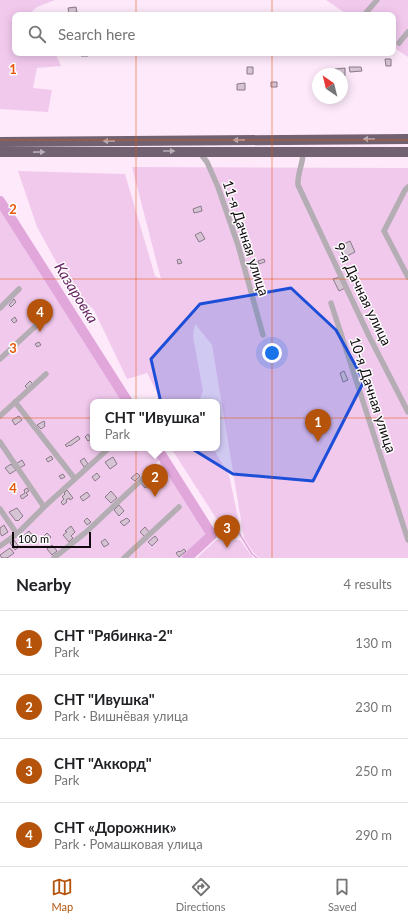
<!DOCTYPE html>
<html lang="en">
<head>
<meta charset="utf-8">
<style>
  :root { --surface:#fff; --page:#f6f6f6; --text:#202124; --muted:#757577; --line:#e0e0e0; --accent:#b45309 }
  body { margin:0; font-family:Lato,sans-serif; background:var(--page); color:var(--text) }
  .compass { position:absolute; left:312px; top:68px; width:36px; height:36px; border-radius:50%; background:var(--surface); box-shadow:0 2px 10px #0003; rotate:325deg }
  .scale { position:absolute; left:12px; bottom:10px; width:79px; box-sizing:border-box; padding-left:4px; border:2px solid #100a0f; border-top:0; font-size:11px; line-height:14px; white-space:nowrap; color:#100a0f; -webkit-text-stroke:3px #fdfdfd; paint-order:stroke }
  .you { position:absolute; left:272px; top:353px; width:14px; height:14px; margin:-10px; border:3px solid #fff; border-radius:50%; background:#1a73e8; box-shadow:0 0 0 6px #1a73e833 }
  .badge { display:grid; place-items:center; width:26px; height:26px; border-radius:50%; background:var(--accent); color:#fff; font-size:13px; font-weight:700 }
  .pin { position:absolute; translate:-50% -33px; filter:drop-shadow(0 1px 2px #0008) }
  .pin::after { content:''; position:absolute; top:21px; width:14px; height:12px; background:inherit; clip-path:polygon(0 0,100% 0,50% 100%) }
  .popup { position:absolute; left:90px; top:399px; width:130px; height:52px; box-sizing:border-box; display:grid; place-content:center; border-radius:8px; background:var(--surface); filter:drop-shadow(0 1px 3px #0005); font-size:13px; white-space:nowrap; color:var(--muted) }
  .popup b { font-size:15px; color:var(--text) }
  .popup::after { content:''; position:absolute; left:50%; top:100%; margin-left:-8px; border:8px solid transparent; border-top-color:var(--surface) }
  .list { margin:0; padding:0; list-style:none }
  h2 { display:flex; justify-content:space-between; align-items:center; height:52px; margin:0; padding:0 16px; font-size:17px }
  h2 small { font-size:13px; font-weight:400; color:var(--muted) }
  .list li { display:grid; grid-template-columns:26px 1fr auto; gap:12px; align-items:center; box-sizing:border-box; height:64px; padding:0 16px; border-top:1px solid var(--line) }
  .list b { display:block; font-size:15px; white-space:nowrap }
  .list p { margin:0; font-size:13px; white-space:nowrap; color:var(--muted) }
  .list em { font-size:13px; font-style:normal; color:var(--muted) }
  .icon { flex:none; width:22px; height:22px; fill:none; stroke:currentColor; stroke-width:2; stroke-linecap:round; stroke-linejoin:round }
  .map { position:relative; flex:none; width:408px; height:558px; overflow:hidden }
  .search { position:absolute; background:var(--surface); box-shadow:0 2px 10px #0003; left:12px; right:12px; top:12px; height:44px; display:flex; align-items:center; gap:10px; box-sizing:border-box; padding:0 14px; border-radius:8px; color:var(--muted); font-size:15px }
  .sheet { height:308px; background:var(--surface) }
  nav { display:flex; justify-content:space-around; align-items:center; box-sizing:border-box; height:56px; border-top:1px solid var(--line); background:var(--surface); font-size:11px; color:var(--muted) }
  nav a { display:grid; justify-items:center; gap:2px }
  nav .on { color:var(--accent) }
  .map>svg:first-child { display:block }
  .green { fill:#f1c9ed }
  .lines { fill:none; stroke-linecap:round; stroke-linejoin:round }
  .stream { stroke:#e1a7db; stroke-width:1.5 }
  .river { stroke:#e1a7db; stroke-width:10 }
  .building { fill:#d6c3d3; stroke:#8a7988 }
  .street { stroke:#b5adb4; stroke-width:5.5 }
  .highway { stroke:#726170; stroke-width:10 }
  .oneway { fill:#b8afb6 }
  .marked { fill:#1d4ed8; fill-opacity:0.2; stroke:#1d4ed8; stroke-width:3; stroke-linejoin:round }
  .grid { fill:none; stroke:#e8590c; stroke-width:1; stroke-opacity:0.55 }
  .labels { text-anchor:middle; stroke-width:3; stroke-linejoin:round; paint-order:stroke }
  .street-label { font-size:14px; fill:#100a0f; stroke:#fdfdfd }
  .water-label { font-size:15px; font-style:italic; fill:#672363; stroke:#fdfdfd }
  .grid-label { font-size:13px; text-anchor:middle; font-weight:bold; fill:#e8590c; stroke:#fdfdfd; stroke-width:3; stroke-linejoin:round; paint-order:stroke }
</style>
</head>
<body>
<div class="map">
<svg width="408" height="558" viewBox="0 0 408 558">
  <rect width="100%" height="100%" fill="#fde9fa"/>
  <!-- green -->
  <path class="green" d="M0,0H55L37,7L28,15H15V53L56,55L61,66L37,68L33,88L52,90L48,112L0,109Z
    M326,0H408V57L393,47V15H348Z
    M132,167L408,168V558H259L253,552L244,538L212,345L195,324L193,336L203,391L199,402H162L147,373L127,379L94,310L70,287L37,227L18,171L125,174L155,276L161,279Z
    M0,205L126,402H93V448H155L162,458L87,527L52,558H0Z
    M171,448H213L229,475L240,528L223,529Z
    M163,461L208,533L181,558H59Z
    M216,540H240L253,558H197Z"/>
  <g class="lines">
    <!-- stream -->
    <path class="stream" d="M212,535L239,533L252,554L257,558"/>
    <!-- river -->
    <path class="river" d="M0,201L128,402
      M157,448L212,535L187,558"/>
  </g>
  <!-- building -->
  <path class="building" d="M76,7L77,12L69,13L68,8Z
    M80,53H87L88,56H81Z
    M385,59H391V66H386Z
    M247,67H253V74H247Z
    M349,67H361L362,71L350,72Z
    M345,68V76H342V74H335V69Z
    M271,82H277V87H271Z
    M245,83V90H237V84Z
    M201,206L202,211L194,213L193,209Z
    M201,232L205,239L199,242L195,235Z
    M350,241L355,252L345,257L340,246Z
    M180,259L182,263L178,264L177,260Z
    M264,259L265,262L259,264L258,261Z
    M340,277L345,288L339,291L333,279Z
    M14,299L16,302L11,307L9,305Z
    M15,317L17,321L14,323L11,320Z
    M39,342L41,345L37,347L35,344Z
    M344,371L348,380L343,382L340,373Z
    M30,381L33,384L28,389L25,386Z
    M19,416L22,420L15,425L12,420Z
    M44,421L45,423L44,424L45,426L41,429L37,425Z
    M88,434L91,439L88,441L85,437Z
    M78,436L80,439L70,446L69,445L67,447L65,445Z
    M51,456L53,459L48,462L46,459Z
    M113,457L117,464L110,469L105,462Z
    M84,458L88,464L84,467L80,461Z
    M22,460L25,465L19,468L16,464Z
    M11,464L16,470L10,474L5,468Z
    M97,473L100,477L95,481L92,477Z
    M137,473L140,476L135,481L131,478Z
    M63,474L65,477L61,479L59,476Z
    M147,478L151,483L145,488L141,483Z
    M27,488L29,491L26,493L28,495L22,499L20,496L25,493L24,490Z
    M67,490L73,498L70,500L69,498L66,500L67,502L63,505L61,502L64,499L62,497L65,494L64,493Z
    M111,491L117,498L111,503L105,497Z
    M87,492L90,496L83,501L80,497Z
    M119,505L124,511L119,516L114,510Z
    M17,508L23,516L18,521L17,520L16,521L9,512Z
    M87,518L91,522L87,525L84,521Z
    M127,518L130,521L124,526L120,522Z
    M4,525L8,532L2,536L0,533V528Z
    M71,526L75,532L71,536L73,538L69,542L63,535L67,532L65,531Z
    M145,527L149,532L145,537L140,532Z
    M29,531L33,536L26,542L22,537Z
    M47,533L51,537L48,540L44,536Z
    M155,536L158,540L152,546L148,542Z
    M105,539L109,544L104,547L101,542Z
    M14,540L19,547L15,550L10,543Z
    M52,545L57,551L52,555L47,549Z
    M10,548L14,553L7,558H2L0,555Z
    M184,549L186,551L179,557L176,553L179,551L180,552Z"/>
  <g class="lines">
    <!-- street -->
    <path class="street" d="M364,15L377,0
      M399,43L408,32
      M199,152L207,162L218,187L238,245L263,335
      M303,153C303,164 297,174 298,185L369,336L408,412
      M408,187L405,190L384,231L408,277
      M331,303L408,540
      M0,308L19,289
      M0,359L41,321
      M15,402L75,479
      M0,416L46,374
      M0,442L44,507
      M0,509L17,534
      M0,546L17,534L44,507L109,448
      M54,558L86,532L152,470
      M124,558L179,507"/>
    <!-- highway -->
    <path class="highway" d="M0,142L408,139
      M0,152H408"/>
  </g>
  <!-- one-way arrows -->
  <defs><path id="oneway-solid" d="M-6-.8H1V-3.2L6.5 0L1 3.2V.8H-6Z"/></defs>
  <g class="oneway">
    <use href="#oneway-solid" transform="translate(369 139) rotate(180)"/>
    <use href="#oneway-solid" transform="translate(239 140) rotate(179)"/>
    <use href="#oneway-solid" transform="translate(109 141) rotate(180)"/>
    <use href="#oneway-solid" transform="translate(169 151)"/>
    <use href="#oneway-solid" transform="translate(39 152) rotate(-1)"/>
  </g>
  <!-- marked area -->
  <path class="marked" d="M291,288L336,330L364,381L313,481L233,474L168,434L151,359L200,304Z"/>
  <!-- grid -->
  <path class="grid" d="M136,0V15M272,0V15M136,53V558M272,53V558M0,140H408M0,279H408M0,418H408"/>
  <g class="labels">
    <!-- street labels -->
    <g class="street-label">
      <text transform="translate(246 238) rotate(72)" y="5">11-я Дачная улица</text>
      <text transform="translate(363 294) rotate(64)" y="5">9-я Дачная улица</text>
      <text transform="translate(373 395) rotate(72)" y="5">10-я Дачная улица</text>
    </g>
    <!-- water labels -->
    <g class="water-label">
      <text transform="translate(76 293) rotate(58)" y="5">Казаровка</text>
    </g>
  </g>
  <g class="grid-label">
    <text x="13" y="74">1</text>
    <text x="13" y="214">2</text>
    <text x="13" y="353">3</text>
    <text x="13" y="493">4</text>
  </g>
</svg>
<svg class="compass" viewBox="-18 -18 36 36"><path d="M0-13l5 13h-10z" fill="#e53935"/><path d="M0 13l5-13h-10z" fill="#757577"/></svg>
<div class="scale">100 m</div>
<div class="you"></div>
<div class="pin badge" style="left:318px;top:442px">1</div>
<div class="pin badge" style="left:155px;top:497px">2</div>
<div class="popup"><b>СНТ &quot;Ивушка&quot;</b>Park</div>
<div class="pin badge" style="left:227px;top:548px">3</div>
<div class="pin badge" style="left:40px;top:332px">4</div>
<div class="search"><svg class="icon" aria-label="search" viewBox="0 0 24 24"><circle cx="10" cy="10" r="6"/><path d="M15 15l6 6"/></svg>Search here</div>
</div>
<section class="sheet">
<h2>Nearby<small>4 results</small></h2>
<ul class="list">
<li><span class="badge">1</span><div><b>СНТ &quot;Рябинка-2&quot;</b><p>Park</p></div><em>130 m</em></li>
<li><span class="badge">2</span><div><b>СНТ &quot;Ивушка&quot;</b><p>Park · Вишнёвая улица</p></div><em>230 m</em></li>
<li><span class="badge">3</span><div><b>СНТ &quot;Аккорд&quot;</b><p>Park</p></div><em>250 m</em></li>
<li><span class="badge">4</span><div><b>СНТ «Дорожник»</b><p>Park · Ромашковая улица</p></div><em>290 m</em></li>
</ul>
</section>
<nav>
<a class="on"><svg class="icon" aria-label="map" viewBox="0 0 24 24"><path d="M3 6l6-2 6 2 6-2v14l-6 2-6-2-6 2zM9 4v14M15 6v14"/></svg>Map</a>
<a><svg class="icon" aria-label="directions" viewBox="0 0 24 24"><path d="M12 3l9 9-9 9-9-9zM9 14v-3h6M13 9l2 2-2 2"/></svg>Directions</a>
<a><svg class="icon" aria-label="saved" viewBox="0 0 24 24"><path d="M7 4h10v16l-5-4-5 4z"/></svg>Saved</a>
</nav>
</body>
</html>
